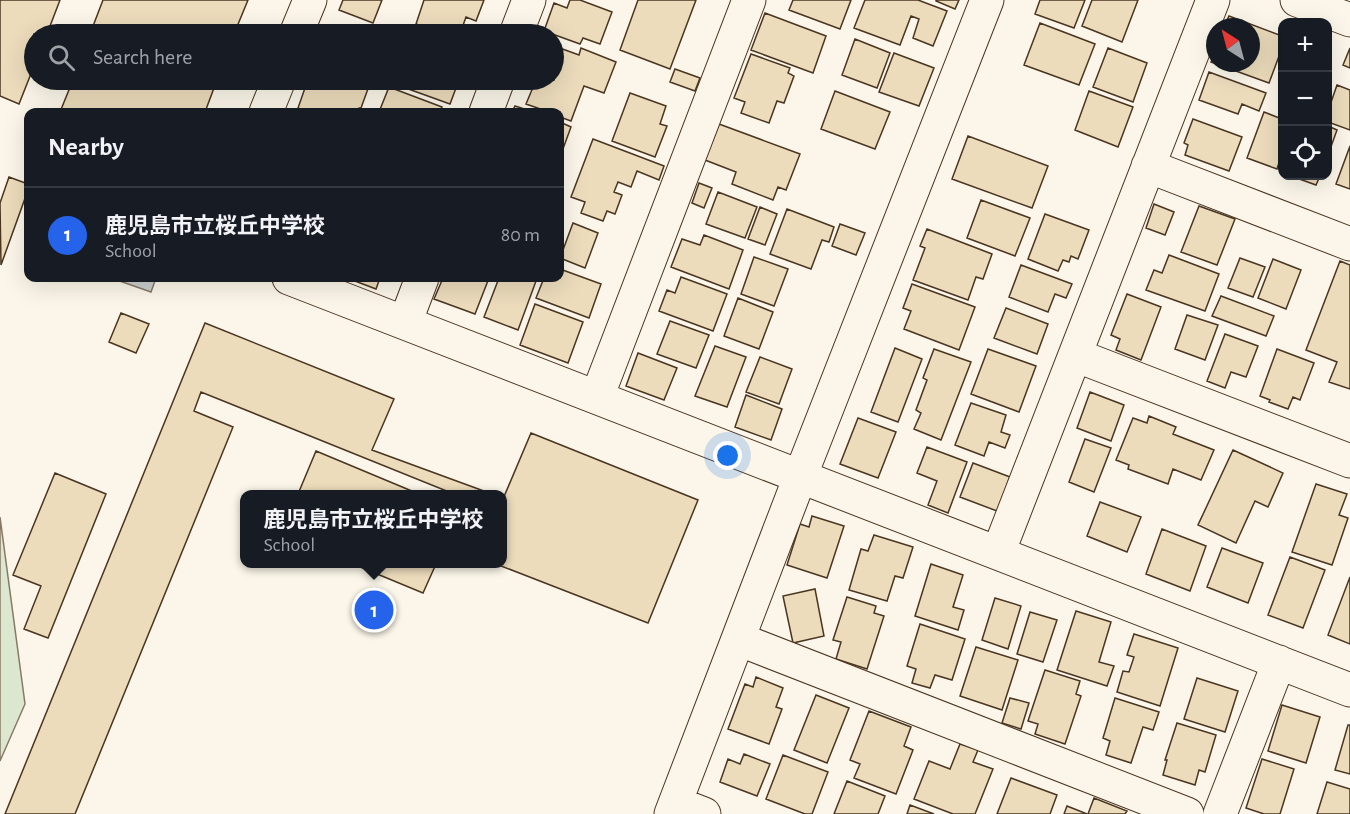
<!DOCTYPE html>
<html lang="en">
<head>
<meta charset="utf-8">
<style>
  :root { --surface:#171b24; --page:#20242c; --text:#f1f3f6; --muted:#9ea1a6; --line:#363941; --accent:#2563eb }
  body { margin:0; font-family:"Alegreya Sans","Noto Sans JP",sans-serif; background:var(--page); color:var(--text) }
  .controls { position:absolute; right:18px; top:18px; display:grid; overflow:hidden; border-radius:12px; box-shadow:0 6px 24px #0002 }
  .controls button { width:54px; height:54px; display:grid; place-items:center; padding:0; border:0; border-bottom:2px solid var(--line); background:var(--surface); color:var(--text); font:30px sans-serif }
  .compass { position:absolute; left:1206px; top:18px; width:54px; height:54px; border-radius:50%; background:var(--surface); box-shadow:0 6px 24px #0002; rotate:324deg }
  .you { position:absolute; left:728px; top:456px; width:21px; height:21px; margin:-15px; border:4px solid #fff; border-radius:50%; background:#1a73e8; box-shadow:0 0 0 9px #1a73e833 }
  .badge { display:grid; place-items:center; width:39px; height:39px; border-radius:50%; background:var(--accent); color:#fff; font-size:20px; font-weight:700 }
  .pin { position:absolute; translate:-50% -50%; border:3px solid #fff; box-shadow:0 2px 6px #0006 }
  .popup { position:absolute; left:240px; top:490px; width:267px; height:78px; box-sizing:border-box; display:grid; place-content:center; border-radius:12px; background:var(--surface); filter:drop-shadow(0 2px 4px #0005); font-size:20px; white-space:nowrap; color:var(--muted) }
  .popup b { font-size:22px; color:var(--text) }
  .popup::after { content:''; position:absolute; left:50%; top:100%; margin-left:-12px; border:12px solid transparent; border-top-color:var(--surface) }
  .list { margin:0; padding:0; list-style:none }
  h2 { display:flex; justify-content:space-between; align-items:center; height:78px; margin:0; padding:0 24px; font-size:26px }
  h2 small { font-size:20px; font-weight:400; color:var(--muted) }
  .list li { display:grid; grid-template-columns:39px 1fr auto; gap:18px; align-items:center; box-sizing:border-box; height:96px; padding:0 24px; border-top:2px solid var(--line) }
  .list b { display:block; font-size:22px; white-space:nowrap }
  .list p { margin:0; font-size:20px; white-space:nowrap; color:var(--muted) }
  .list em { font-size:20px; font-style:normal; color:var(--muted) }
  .icon { flex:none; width:33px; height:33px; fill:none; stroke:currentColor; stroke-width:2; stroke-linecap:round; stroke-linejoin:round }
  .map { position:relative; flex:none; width:1350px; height:814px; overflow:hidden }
  .search { position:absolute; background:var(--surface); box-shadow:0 6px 24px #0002; left:24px; top:24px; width:540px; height:66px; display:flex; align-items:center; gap:15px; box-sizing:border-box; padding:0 21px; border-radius:33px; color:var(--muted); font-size:22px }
  .panel { position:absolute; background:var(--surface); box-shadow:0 6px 24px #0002; left:24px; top:108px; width:540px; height:174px; border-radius:12px }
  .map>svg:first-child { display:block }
  .green { fill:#dce7d0; stroke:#887966; stroke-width:1.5 }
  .water { fill:#c9cecd; stroke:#887966; stroke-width:1.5 }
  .building { fill:#ecdcbc; stroke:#4a3520; stroke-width:1.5 }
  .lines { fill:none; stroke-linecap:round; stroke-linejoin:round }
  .minor-casing { stroke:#4a3520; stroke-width:35 }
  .minor { stroke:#fbf6e9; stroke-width:33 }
</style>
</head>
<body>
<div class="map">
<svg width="1350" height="814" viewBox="0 0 1350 814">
  <rect width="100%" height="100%" fill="#fbf6e9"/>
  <!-- green -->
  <path class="green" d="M0,517L25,704L0,761Z"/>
  <!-- water -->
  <path class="water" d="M111,278H156L151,292Z"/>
  <!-- building -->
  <path class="building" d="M0,0H60L47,34H34V66L19,104L0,96Z
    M103,0H248L234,34H90Z
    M343,0H382L373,23L339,10Z
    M424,0H484L476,21L466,17L460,34H445L416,24Z
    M570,0H580L612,12L600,44L583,38L580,44L544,31L554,3L567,8Z
    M638,0H696L670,69L620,50Z
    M793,0H851L840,29L789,10Z
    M865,0H918L947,11L933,46L913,38L919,19L911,16L900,45L854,28Z
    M936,0H959L955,9L936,1Z
    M1040,0H1085L1074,28L1035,14Z
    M1092,0H1138L1122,42L1082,26Z
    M765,13L826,36L813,73L751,50Z
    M1229,16L1282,36V48L1269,83L1211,62L1215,52V63H1251V27H1224Z
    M1040,23L1095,44L1079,85L1024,65Z
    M855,39L890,53L877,88L842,75Z
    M557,47L579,55L581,48L616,62L604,93L584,86L571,121L560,117V112H549L526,104L536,80H554V57Z
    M1108,48L1147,63L1133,102L1093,87Z
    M1350,48V68L1343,65Z
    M894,53L934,68L919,106L879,92Z
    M751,54L790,68L788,73L794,76L784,103L777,101L769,123L741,113L745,102L734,98Z
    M675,69L700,78L695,91L670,82Z
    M1209,72L1266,93L1259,111L1242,104L1238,114L1199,100Z
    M73,80H217L205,112H60Z
    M302,80H352L369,86L361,108H359L358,112H307L298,108L305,88L300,86Z
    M390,80H459L450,104L389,82Z
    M1337,85L1350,90V130L1328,122V111Z
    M389,87L442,107L440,112H379Z
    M835,91L890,112L875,149L821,129Z
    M1089,91L1133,107L1118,147L1075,130Z
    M630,93L666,106L660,124L667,126L655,157L612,141Z
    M515,106L534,112H512Z
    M1264,112L1282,119V153L1277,169L1247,158Z
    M1193,119L1242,137L1229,171L1185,155L1188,145L1184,143Z
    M560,122L571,127L560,157Z
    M719,124L800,154L786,190L778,187L773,200L732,184L736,172L705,160Z
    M1328,126L1337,130L1328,155Z
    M968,136L1048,166L1032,208L952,179Z
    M593,139L664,166L659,180L637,171L631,187L618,182L614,192L622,195L615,214L607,211L603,221L581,213L585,202L571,197Z
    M1350,146V189L1336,184Z
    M1291,176H1320L1316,185Z
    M9,177L28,184V190L1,265L0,203Z
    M699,183L712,188L704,208L692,203Z
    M718,192L757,207L745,238L706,224Z
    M981,200L1030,218L1015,256L967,238Z
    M1154,204L1174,212L1165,235L1146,228Z
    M1199,206L1235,219L1217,265L1181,252Z
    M760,207L777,214L765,245L748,239Z
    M787,209L834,227L829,242L822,240L811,269L770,254Z
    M1045,214L1089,230L1078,259L1071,256L1069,262L1063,260L1058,271L1028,259Z
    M573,223L598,233L585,268L560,258Z
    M840,224L865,233L856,255L832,246Z
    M927,229L992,254L983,279L976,277L968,300L913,280L925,248L920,246Z
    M704,235L743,250L729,289L671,267L682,239L700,245Z
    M1169,255L1219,274L1205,311L1146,290L1154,270L1162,273Z
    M754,257L788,269L774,306L741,294Z
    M1240,258L1265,267L1253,297L1228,288Z
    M1273,259L1301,270L1286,309L1258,298Z
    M1340,261L1350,265V389L1329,382L1337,362L1306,350Z
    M1021,265L1072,284L1066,298L1055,294L1048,312L1009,297Z
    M560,269L601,284L589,318L536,298L544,278H560Z
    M681,277L727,294L713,331L659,311L667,290L675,293Z
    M347,278H380L376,289Z
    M443,278H489L475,314L434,299Z
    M499,278H526L536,281L518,330L484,317Z
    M912,284L975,307L959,350L904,329L911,311L903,308Z
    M1127,294L1161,307L1141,360L1116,350L1120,339L1111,335Z
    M1221,296L1274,316L1266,336L1212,316Z
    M738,298L773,312L759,349L724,336Z
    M535,304L583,322L568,363L520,345Z
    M1006,308L1048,324L1037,354L994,338Z
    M121,313L149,324L136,353L109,342Z
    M1187,315L1218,325L1205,360L1175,349Z
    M670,321L709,335L696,368L657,354Z
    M205,323L394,399L372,450L492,494H454L201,392L194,411L233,427L75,814H5Z
    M1225,334L1258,346L1246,377L1231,372L1225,388L1207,381Z
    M715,346L746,357L727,407L695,396Z
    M895,348L922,359L898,422L871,412Z
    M934,349L971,362L941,440L914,429L921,413L916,410L927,380L923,378Z
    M988,349L1036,366L1019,412L971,394Z
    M1277,349L1314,363L1300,400L1293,397L1288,409L1269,402L1270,400L1260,396Z
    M638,353L677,368L664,400L626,386Z
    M760,357L792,369L779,404L746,392Z
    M1090,392L1124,405L1111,441L1077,428Z
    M746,395L782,409L771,440L735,427Z
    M971,403L1006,415L1001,432L1010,435L1005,448L989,442L984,456L955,445Z
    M1149,416L1176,427L1173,434L1214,450L1201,480L1173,469L1168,484L1128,469L1129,465L1116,460L1133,418L1147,423Z
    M858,418L896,432L878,478L840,464Z
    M531,433L698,500L648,623L496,564H503V499Z
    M1085,439L1111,448L1094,492L1069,482Z
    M927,447L967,462L948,513L928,505L937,481L917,473Z
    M1233,450L1283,473L1268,507L1255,501L1236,543L1198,525Z
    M316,451L419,494H298Z
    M973,463L1010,477L997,511L960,497Z
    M55,473L106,494L48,638L24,629L41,586L13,575Z
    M1316,484L1347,494L1339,515L1348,518L1332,565L1292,552Z
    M1100,502L1141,517L1127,552L1087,536Z
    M812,516L844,526L827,578L787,565L800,524L809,527Z
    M1162,529L1206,546L1190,591L1146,574Z
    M874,535L913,547L903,578L895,576L887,601L849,590L861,549L868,551Z
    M1222,548L1263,563L1248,603L1207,587Z
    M1290,557L1325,570L1303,628L1268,615Z
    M353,564H436L423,593Z
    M931,564L963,575L953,607L964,610L958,630L915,616Z
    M1350,577V644L1328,635Z
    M815,589L824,636L793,643L783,596Z
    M847,597L876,606L874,613L884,616L867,669L836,659L841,642L833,640Z
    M995,598L1021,606L1008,649L982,640Z
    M1076,611L1111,622L1099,662L1114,666L1107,686L1057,670Z
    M1030,612L1057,620L1043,662L1017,654Z
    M920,624L965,639L952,680L935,675L930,688L912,683L916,669L907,666Z
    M1134,634L1178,648L1160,706L1117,692L1123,671L1129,672L1134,657L1127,655Z
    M976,647L1018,660L1002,710L960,696Z
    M1045,670L1080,681L1076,694L1081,696L1065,744L1035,734L1038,724L1028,721Z
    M756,677L783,688L776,707L782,709L769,744L728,729L745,684L753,687Z
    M1197,678L1238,691L1225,732L1184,719Z
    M816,695L849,708L827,763L794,750Z
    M1010,698L1029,703L1021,729L1002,723Z
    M1115,698L1159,712L1153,730L1143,727L1131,763L1106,755L1110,741L1103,738Z
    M1282,705L1320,717L1306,763L1268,751Z
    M869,711L911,727L904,746L913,750L896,794L854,778L860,764L850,760Z
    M1177,723L1216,735L1205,772L1199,770L1195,785L1163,775L1167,760H1165Z
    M1348,725H1350V774L1335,770Z
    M960,744L978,750L973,762L993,769L975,814H953L914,799L929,761L950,769Z
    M744,754L770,764L757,796L720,782L728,759L740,764Z
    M783,755L828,772L812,814H805L766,799Z
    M1262,759L1294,769L1280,814H1264L1246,808Z
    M1011,778L1057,795L1050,814H997Z
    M847,781L885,796L878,814H834Z
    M1327,782L1350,789V814H1317Z
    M1094,798L1127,811L1125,814H1088Z
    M910,805L934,814H907Z
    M1067,806L1087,814H1064Z"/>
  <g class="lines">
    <defs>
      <path id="minor" d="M1297,0L1350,20
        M296,34L310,0
        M516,34L529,0
        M266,112L279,80
        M486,112L498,80
        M1148,166L1350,244
        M289,278L1350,690
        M405,323L422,278
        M1075,355L1350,461
        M597,397L749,0
        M998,553L1213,0
        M738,639L1187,814
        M676,803L704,814
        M671,814L800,477L987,0
        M1220,814L1279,662"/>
    </defs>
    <!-- minor casing -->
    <use href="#minor" class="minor-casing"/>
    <!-- minor -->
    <use href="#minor" class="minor"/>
  </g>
</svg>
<div class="controls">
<button>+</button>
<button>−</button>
<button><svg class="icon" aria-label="locate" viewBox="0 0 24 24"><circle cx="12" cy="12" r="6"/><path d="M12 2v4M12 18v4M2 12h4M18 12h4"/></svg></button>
</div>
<svg class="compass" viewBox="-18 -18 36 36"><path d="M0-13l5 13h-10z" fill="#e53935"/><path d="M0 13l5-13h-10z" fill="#9ea1a6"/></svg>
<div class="you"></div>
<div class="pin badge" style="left:374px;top:610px">1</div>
<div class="popup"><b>鹿児島市立桜丘中学校</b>School</div>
<div class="search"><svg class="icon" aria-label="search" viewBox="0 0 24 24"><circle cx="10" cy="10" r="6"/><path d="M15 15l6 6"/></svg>Search here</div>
<section class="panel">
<h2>Nearby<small></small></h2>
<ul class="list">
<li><span class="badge">1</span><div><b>鹿児島市立桜丘中学校</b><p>School</p></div><em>80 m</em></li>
</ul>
</section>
</div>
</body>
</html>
